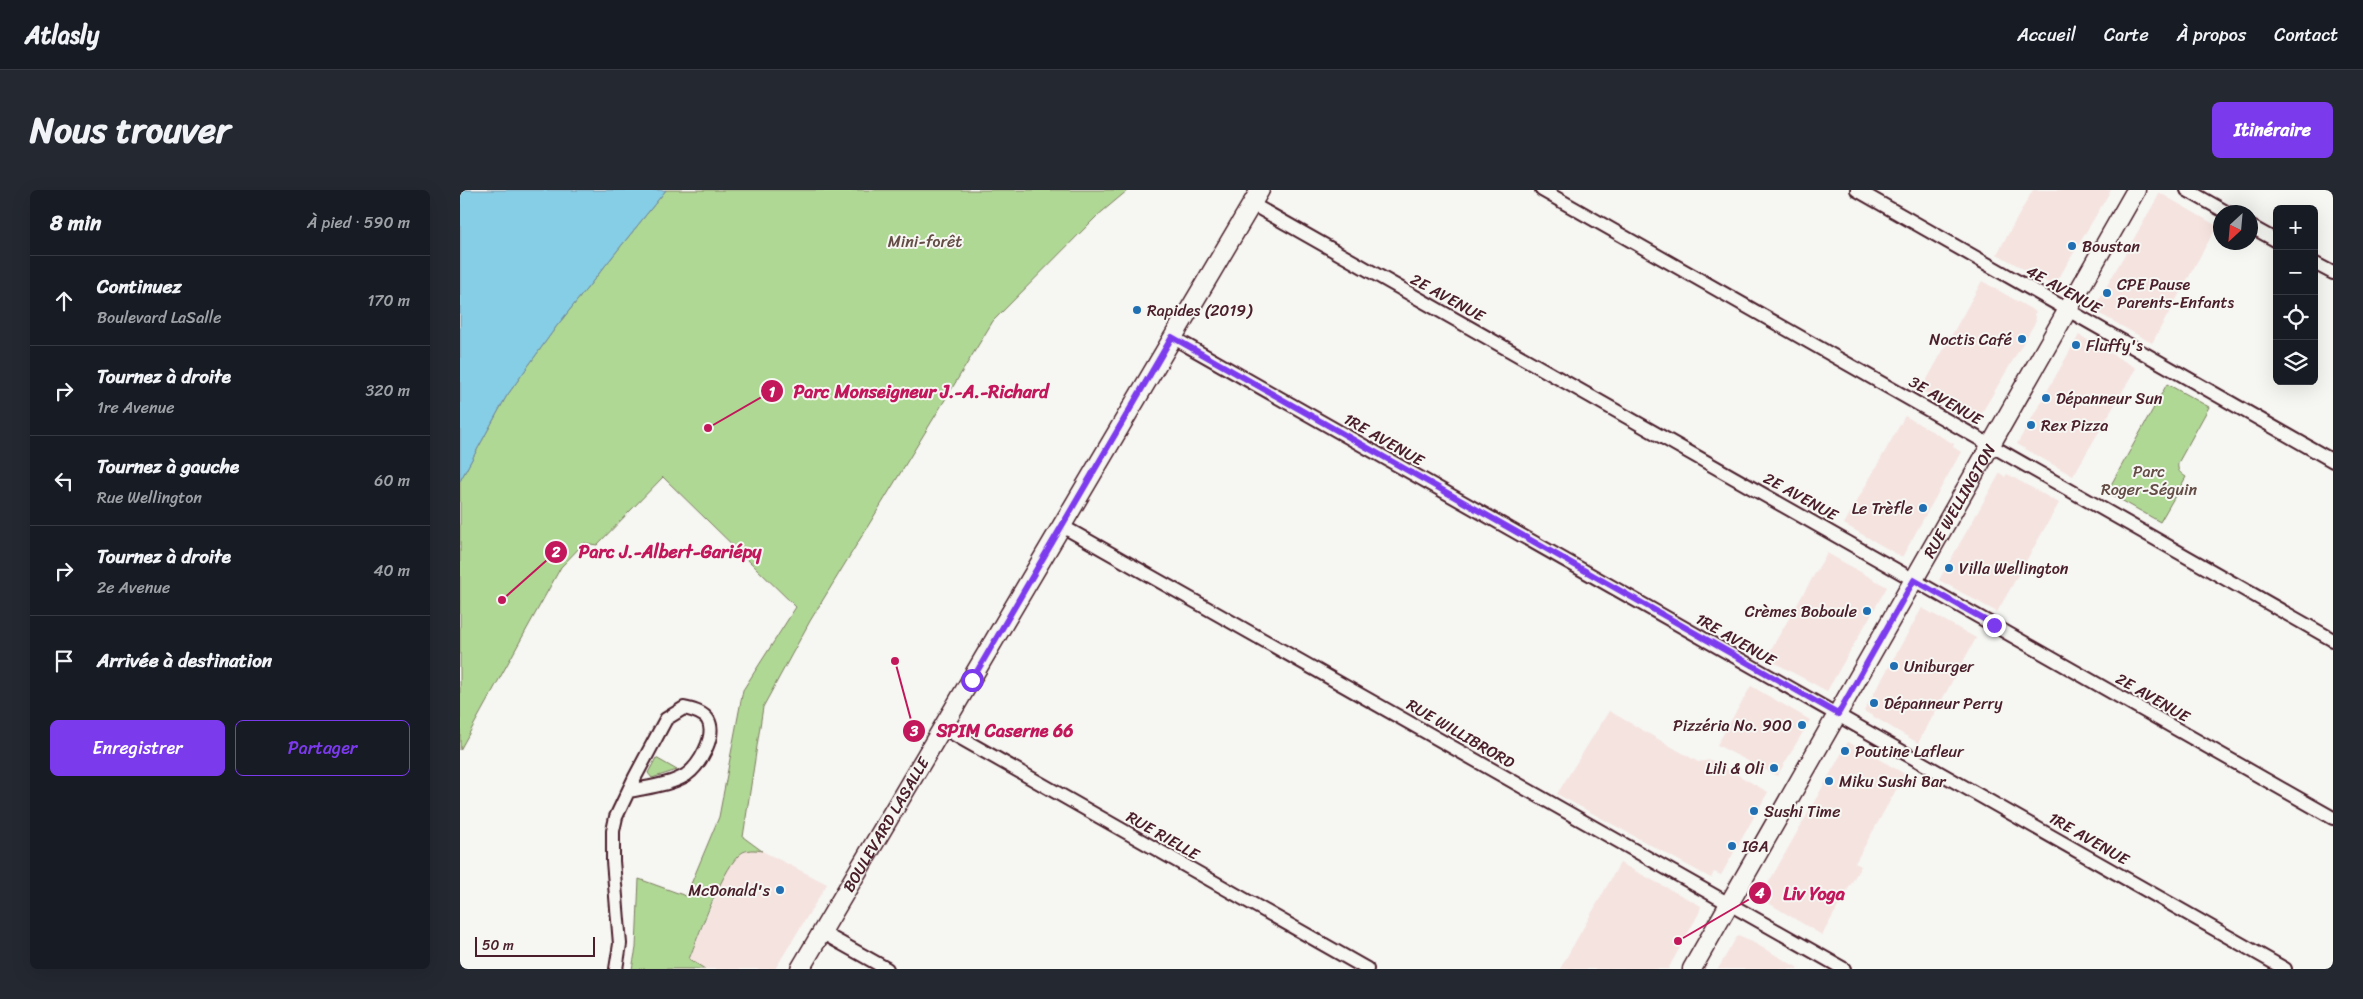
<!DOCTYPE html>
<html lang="fr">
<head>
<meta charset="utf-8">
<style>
  :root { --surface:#171b24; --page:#242831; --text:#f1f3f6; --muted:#9ea1a6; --line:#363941; --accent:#7c3aed }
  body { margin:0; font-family:Sriracha,sans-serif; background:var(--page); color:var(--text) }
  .controls { position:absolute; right:15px; top:15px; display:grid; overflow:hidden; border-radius:8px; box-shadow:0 5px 20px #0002 }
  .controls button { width:45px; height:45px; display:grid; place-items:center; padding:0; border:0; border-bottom:1px solid var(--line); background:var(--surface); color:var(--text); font:25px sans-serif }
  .compass { position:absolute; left:1753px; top:15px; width:45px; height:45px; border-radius:50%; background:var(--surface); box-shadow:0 5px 20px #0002; rotate:206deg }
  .scale { position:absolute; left:15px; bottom:12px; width:120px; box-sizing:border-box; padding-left:5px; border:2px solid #4a1f2b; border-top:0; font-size:14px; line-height:18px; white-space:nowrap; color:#4a1f2b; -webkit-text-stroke:4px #f6f6f2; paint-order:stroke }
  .stop { position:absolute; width:15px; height:15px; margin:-11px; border:4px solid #7c3aed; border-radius:50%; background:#fff }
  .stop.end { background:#7c3aed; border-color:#fff; box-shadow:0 1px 5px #0008 }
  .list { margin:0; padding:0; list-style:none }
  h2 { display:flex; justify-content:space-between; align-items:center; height:65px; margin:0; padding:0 20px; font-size:21px }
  h2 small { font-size:16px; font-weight:400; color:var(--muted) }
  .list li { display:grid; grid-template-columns:32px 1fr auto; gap:15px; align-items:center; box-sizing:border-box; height:90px; padding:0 20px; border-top:1px solid var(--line) }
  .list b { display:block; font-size:19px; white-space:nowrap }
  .list p { margin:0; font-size:16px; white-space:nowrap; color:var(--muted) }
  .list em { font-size:16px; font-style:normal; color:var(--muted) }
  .actions { display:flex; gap:10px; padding:15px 20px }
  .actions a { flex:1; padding:11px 0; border:1px solid var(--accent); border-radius:8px; text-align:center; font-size:18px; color:var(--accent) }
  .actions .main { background:var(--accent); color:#fff }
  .icon { flex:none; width:28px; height:28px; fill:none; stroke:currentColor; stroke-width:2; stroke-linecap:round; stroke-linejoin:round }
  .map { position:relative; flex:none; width:1873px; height:779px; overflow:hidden; border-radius:8px }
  header { display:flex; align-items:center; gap:30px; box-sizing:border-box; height:70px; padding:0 25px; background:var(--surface); border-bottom:1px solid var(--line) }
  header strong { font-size:24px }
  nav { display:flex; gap:28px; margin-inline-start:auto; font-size:18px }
  .intro { display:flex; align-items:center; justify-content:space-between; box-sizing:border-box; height:120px; padding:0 30px }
  h1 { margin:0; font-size:35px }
  .button { padding:12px 22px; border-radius:8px; background:var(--accent); color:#fff; font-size:18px; font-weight:700 }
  main { display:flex; gap:30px; padding:0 30px }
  aside { flex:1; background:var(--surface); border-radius:8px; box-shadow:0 5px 20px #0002 }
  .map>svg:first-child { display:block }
  .built { fill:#f5e3df }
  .green { fill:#b0d895; stroke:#7d7c60 }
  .water { fill:#86cee6; stroke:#6e889b }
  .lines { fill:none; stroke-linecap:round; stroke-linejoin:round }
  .street-casing { stroke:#4a1f2b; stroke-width:16 }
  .secondary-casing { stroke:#4a1f2b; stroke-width:21 }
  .street { stroke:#f6f6f2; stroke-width:12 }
  .secondary { stroke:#f6f6f2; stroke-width:18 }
  .route { stroke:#7c3aed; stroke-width:6 }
  .poi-dot { fill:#1f6fb2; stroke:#f6f6f2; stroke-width:2 }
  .labels { text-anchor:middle; stroke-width:4; stroke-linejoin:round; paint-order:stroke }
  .park-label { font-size:16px; fill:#644d46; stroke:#f6f6f2 }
  .poi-label { font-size:16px; fill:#4a1f2b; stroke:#f6f6f2; text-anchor:start }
  .street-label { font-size:16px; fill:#4a1f2b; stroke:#f6f6f2 }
  .leader { fill:none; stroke:#c2185b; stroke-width:2 }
  .callout-dot { fill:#c2185b; stroke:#f6f6f2; stroke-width:2 }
  .mark-label { font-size:15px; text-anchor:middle; font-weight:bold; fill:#fff }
  .callout-label { font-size:18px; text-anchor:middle; font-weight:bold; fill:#c2185b; stroke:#f6f6f2; stroke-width:4; stroke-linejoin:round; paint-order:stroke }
</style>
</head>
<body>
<header>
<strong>Atlasly</strong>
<nav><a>Accueil</a><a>Carte</a><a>À propos</a><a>Contact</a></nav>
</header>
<div class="intro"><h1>Nous trouver</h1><a class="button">Itinéraire</a></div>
<main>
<aside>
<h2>8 min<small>À pied · 590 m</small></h2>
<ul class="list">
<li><svg class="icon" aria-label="ahead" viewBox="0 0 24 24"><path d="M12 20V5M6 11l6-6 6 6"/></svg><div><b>Continuez</b><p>Boulevard LaSalle</p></div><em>170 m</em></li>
<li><svg class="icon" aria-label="right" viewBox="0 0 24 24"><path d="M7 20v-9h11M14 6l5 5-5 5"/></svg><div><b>Tournez à droite</b><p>1re Avenue</p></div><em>320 m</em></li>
<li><svg class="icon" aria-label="left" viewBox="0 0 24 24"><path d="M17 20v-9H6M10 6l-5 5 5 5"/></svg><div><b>Tournez à gauche</b><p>Rue Wellington</p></div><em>60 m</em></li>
<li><svg class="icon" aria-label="right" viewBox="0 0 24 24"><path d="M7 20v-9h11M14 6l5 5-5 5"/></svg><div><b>Tournez à droite</b><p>2e Avenue</p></div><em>40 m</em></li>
<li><svg class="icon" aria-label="arrive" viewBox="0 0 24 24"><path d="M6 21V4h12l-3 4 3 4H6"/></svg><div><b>Arrivée à destination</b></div></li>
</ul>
<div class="actions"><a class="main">Enregistrer</a><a>Partager</a></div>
</aside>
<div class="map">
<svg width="1873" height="779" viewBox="0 0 1873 779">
  <rect width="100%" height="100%" fill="#f6f6f2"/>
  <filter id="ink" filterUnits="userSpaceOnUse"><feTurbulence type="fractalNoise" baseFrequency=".02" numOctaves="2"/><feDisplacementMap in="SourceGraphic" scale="10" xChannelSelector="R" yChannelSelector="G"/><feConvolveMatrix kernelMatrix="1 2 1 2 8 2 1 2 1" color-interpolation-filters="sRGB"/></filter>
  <g filter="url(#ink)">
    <!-- built -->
    <path class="built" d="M1573,0H1651L1594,96L1537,64Z
      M1700,3L1757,36L1692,153L1633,120Z
      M1522,91L1576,122L1574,124L1576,131L1517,231L1461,200Z
      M1619,145L1676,178L1613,286L1557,254Z
      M1445,226L1494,254L1493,257L1501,262L1442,367L1384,334Z
      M1540,283L1545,287L1547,284L1599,313L1537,422L1479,390Z
      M1367,363L1427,397L1367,501L1306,468Z
      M1462,418L1516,448L1458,553L1404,521Z
      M1291,496L1350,530L1317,586L1257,555Z
      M1149,521L1238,572L1251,570L1308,602L1261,685L1254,682L1251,688L1097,604Z
      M1388,552L1445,584L1395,673L1401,676L1362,745L1300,708Z
      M290,659L302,661L367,694L315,779H245L229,769L266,682L276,667Z
      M1160,673L1241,716L1239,723L1208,779H1100Z
      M1278,745L1285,748L1340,779H1258Z"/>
    <!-- green -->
    <path class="green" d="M206,0H668L637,26L533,131L350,431L303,517L283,647L302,661C296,660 290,659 283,662C265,671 238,747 229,769L245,779H172L176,758L179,689L226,706L259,627L283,500L336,417L203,287L137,355L124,353L101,377L0,560V291L46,207L96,137Z
      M1707,194L1749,217L1718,273C1717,281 1720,283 1726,287L1700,332L1647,302Z
      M196,568L217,580L192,588L188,583Z"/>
    <!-- water -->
    <path class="water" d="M0,0H206L96,137L46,207L0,291Z"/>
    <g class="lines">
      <defs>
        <path id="street" d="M1082,0L1873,450
          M1397,0L1873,271
          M1727,0L1766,22
          M792,14L1873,628
          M1790,36L1817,51
          M1854,73L1873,83
          M712,147L1825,779
          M602,336L1384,779
          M483,538L907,779
          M361,742L427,779
          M156,779L160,754L153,671V641L156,627L175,587L206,529L224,518C232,520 243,522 248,530C257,546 239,576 226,585C210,595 188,597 170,601"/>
        <g id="secondary">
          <path id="s1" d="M340,779L800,0"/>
          <path id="s2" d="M1232,779L1676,0"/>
        </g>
      </defs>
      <!-- street casing -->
      <use href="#street" class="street-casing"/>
      <!-- secondary casing -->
      <use href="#secondary" class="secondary-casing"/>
      <!-- street -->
      <use href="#street" class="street"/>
      <!-- secondary -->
      <use href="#secondary" class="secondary"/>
    </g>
  </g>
  <g class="lines" filter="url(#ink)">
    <!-- route -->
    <path class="route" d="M512,490L712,147L1378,524L1454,390L1534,435"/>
  </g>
  <!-- markers -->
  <g class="poi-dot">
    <circle cx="1612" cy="56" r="5"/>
    <circle cx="1647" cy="103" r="5"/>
    <circle cx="677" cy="120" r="5"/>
    <circle cx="1562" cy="149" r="5"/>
    <circle cx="1616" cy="155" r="5"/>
    <circle cx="1586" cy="208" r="5"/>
    <circle cx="1571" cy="235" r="5"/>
    <circle cx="1463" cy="318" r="5"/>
    <circle cx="1489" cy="378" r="5"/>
    <circle cx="1407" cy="421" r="5"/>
    <circle cx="1434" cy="476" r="5"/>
    <circle cx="1414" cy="513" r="5"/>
    <circle cx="1342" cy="535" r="5"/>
    <circle cx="1385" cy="561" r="5"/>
    <circle cx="1314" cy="578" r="5"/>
    <circle cx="1369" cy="591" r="5"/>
    <circle cx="1294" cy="621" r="5"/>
    <circle cx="1272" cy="656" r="5"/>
    <circle cx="320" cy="700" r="5"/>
  </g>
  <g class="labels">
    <!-- park labels -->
    <g class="park-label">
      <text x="465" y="57">Mini-forêt</text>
      <text x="1689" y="287">Parc<tspan x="1689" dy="18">Roger-Séguin</tspan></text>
    </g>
    <!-- poi labels -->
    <g class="poi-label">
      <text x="1622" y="62">Boustan</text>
      <text x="1657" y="100">CPE Pause<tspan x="1657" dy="18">Parents-Enfants</tspan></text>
      <text x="687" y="126">Rapides (2019)</text>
      <text x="1552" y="155" text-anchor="end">Noctis Café</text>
      <text x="1626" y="161">Fluffy's</text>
      <text x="1596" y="214">Dépanneur Sun</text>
      <text x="1581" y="241">Rex Pizza</text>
      <text x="1453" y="324" text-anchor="end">Le Trèfle</text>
      <text x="1499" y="384">Villa Wellington</text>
      <text x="1397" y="427" text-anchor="end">Crèmes Boboule</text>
      <text x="1444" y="482">Uniburger</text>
      <text x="1424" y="519">Dépanneur Perry</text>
      <text x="1332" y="541" text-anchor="end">Pizzéria No. 900</text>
      <text x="1395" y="567">Poutine Lafleur</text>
      <text x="1304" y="584" text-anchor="end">Lili &amp; Oli</text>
      <text x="1379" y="597">Miku Sushi Bar</text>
      <text x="1304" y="627">Sushi Time</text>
      <text x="1282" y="662">IGA</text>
      <text x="310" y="706" text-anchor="end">McDonald's</text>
    </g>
    <!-- street labels -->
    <g class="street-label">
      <text transform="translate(1604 99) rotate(29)" y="6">4E AVENUE</text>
      <text transform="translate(988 107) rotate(29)" y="6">2E AVENUE</text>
      <text transform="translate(1486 210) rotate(30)" y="6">3E AVENUE</text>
      <text transform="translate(924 249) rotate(30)" y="6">1RE AVENUE</text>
      <text transform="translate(1341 306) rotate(29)" y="6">2E AVENUE</text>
      <text dy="6" stroke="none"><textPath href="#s2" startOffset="539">RUE WELLINGTON</textPath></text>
      <text transform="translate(1276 449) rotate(30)" y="6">1RE AVENUE</text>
      <text transform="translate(1693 507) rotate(30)" y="6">2E AVENUE</text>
      <text transform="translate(1001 543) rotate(30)" y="6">RUE WILLIBRORD</text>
      <text dy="6" stroke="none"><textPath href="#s1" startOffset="168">BOULEVARD LASALLE</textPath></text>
      <text transform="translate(703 645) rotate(30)" y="6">RUE RIELLE</text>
      <text transform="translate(1629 648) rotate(30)" y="6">1RE AVENUE</text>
    </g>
  </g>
  <!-- callouts -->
  <path class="leader" d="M248 238L312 201M42 410L96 362M435 471L454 541M1218 751L1300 703"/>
  <g class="callout-dot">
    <circle cx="248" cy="238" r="5"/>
    <circle cx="42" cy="410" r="5"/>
    <circle cx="435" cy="471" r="5"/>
    <circle cx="1218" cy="751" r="5"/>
    <circle cx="312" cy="201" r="12"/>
    <circle cx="96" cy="362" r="12"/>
    <circle cx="454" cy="541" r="12"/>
    <circle cx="1300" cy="703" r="12"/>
  </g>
  <g class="mark-label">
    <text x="312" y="207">1</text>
    <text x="96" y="367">2</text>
    <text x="454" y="546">3</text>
    <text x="1300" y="708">4</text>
  </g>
  <g class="callout-label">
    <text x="461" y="208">Parc Monseigneur J.-A.-Richard</text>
    <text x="210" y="368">Parc J.-Albert-Gariépy</text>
    <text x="545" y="547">SPIM Caserne 66</text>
    <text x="1354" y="710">Liv Yoga</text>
  </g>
</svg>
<div class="controls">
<button>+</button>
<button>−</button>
<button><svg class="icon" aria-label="locate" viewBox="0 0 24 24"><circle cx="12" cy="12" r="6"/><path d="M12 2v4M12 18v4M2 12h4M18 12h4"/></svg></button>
<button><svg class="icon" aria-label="layers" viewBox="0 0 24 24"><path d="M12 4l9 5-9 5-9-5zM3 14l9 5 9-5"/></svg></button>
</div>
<svg class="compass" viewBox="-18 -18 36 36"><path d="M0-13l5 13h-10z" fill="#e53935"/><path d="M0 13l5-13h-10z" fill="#9ea1a6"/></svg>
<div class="scale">50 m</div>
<div class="stop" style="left:512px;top:490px"></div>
<div class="stop end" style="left:1534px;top:435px"></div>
</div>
</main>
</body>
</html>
